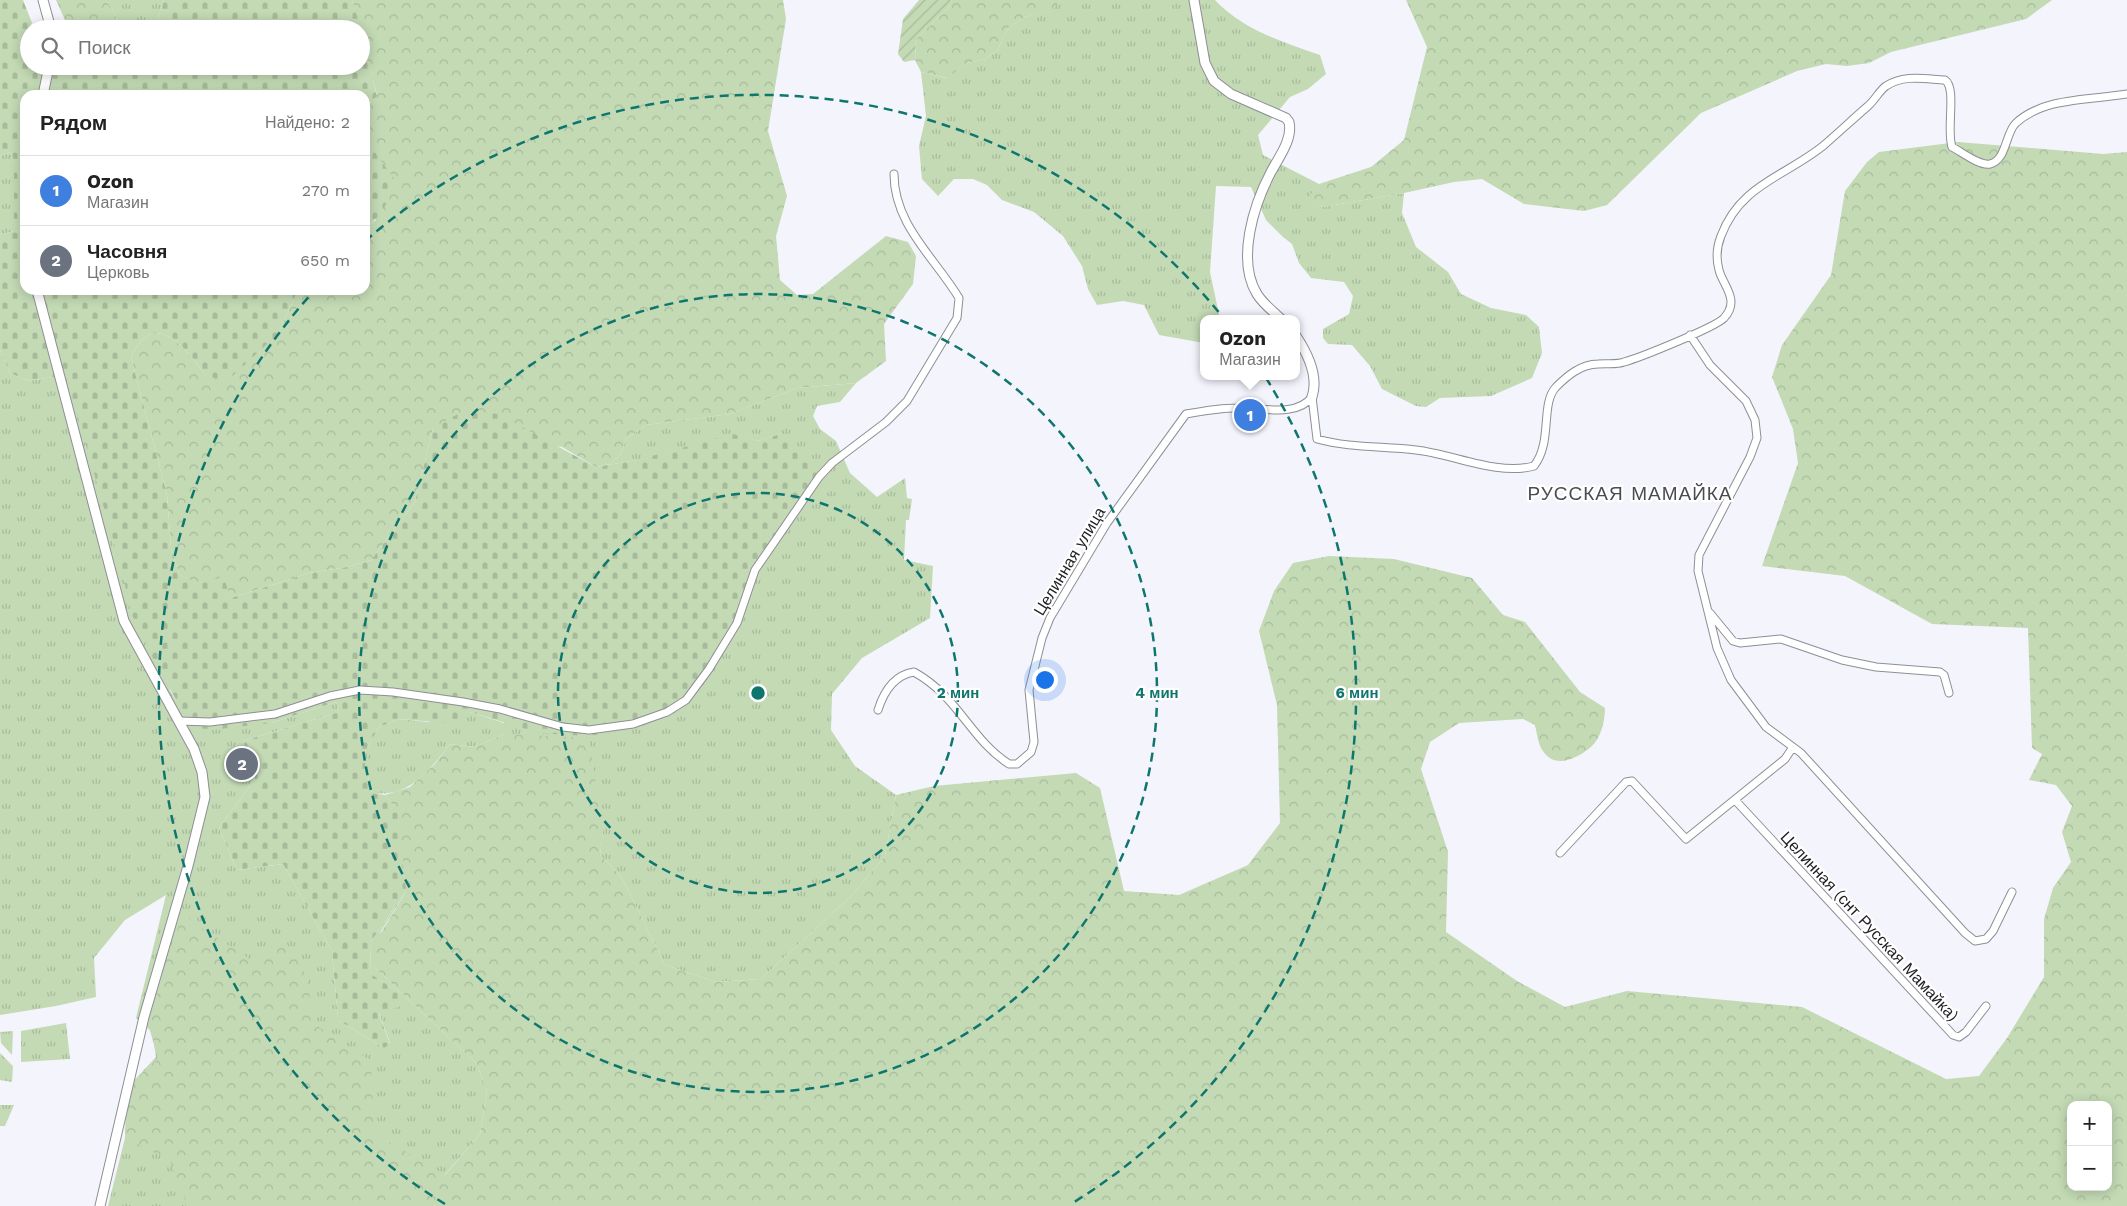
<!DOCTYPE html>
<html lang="ru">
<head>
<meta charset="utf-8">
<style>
  :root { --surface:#fff; --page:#f6f6f6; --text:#222; --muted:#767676; --line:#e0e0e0; --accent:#8943b6 }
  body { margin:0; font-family:"Work Sans",sans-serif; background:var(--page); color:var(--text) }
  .controls { position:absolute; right:15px; bottom:15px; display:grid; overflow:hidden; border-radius:10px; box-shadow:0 2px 12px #0003 }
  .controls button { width:45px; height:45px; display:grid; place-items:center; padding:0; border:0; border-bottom:1px solid var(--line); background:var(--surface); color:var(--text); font:25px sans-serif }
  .you { position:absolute; left:1044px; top:679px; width:18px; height:18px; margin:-12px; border:4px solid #fff; border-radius:50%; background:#1a73e8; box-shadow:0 0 0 8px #1a73e833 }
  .badge { display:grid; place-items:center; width:32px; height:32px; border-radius:50%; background:var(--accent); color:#fff; font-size:16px; font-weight:700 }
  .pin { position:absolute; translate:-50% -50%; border:2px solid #fff; box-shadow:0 1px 5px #0006 }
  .popup { position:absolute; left:1200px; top:315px; width:100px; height:65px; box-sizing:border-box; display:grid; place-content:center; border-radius:10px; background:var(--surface); filter:drop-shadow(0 1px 4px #0005); font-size:16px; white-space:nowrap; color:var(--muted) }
  .popup b { font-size:19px; color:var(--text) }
  .popup::after { content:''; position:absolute; left:50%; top:100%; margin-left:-10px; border:10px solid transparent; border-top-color:var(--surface) }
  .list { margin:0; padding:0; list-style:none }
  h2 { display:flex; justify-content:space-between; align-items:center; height:65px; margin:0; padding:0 20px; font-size:21px }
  h2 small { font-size:16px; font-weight:400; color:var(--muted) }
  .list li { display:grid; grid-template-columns:32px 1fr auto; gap:15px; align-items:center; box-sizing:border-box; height:70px; padding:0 20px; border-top:1px solid var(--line) }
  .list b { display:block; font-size:19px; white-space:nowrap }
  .list p { margin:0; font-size:16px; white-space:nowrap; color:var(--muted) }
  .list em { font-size:16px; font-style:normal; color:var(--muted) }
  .icon { flex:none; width:28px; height:28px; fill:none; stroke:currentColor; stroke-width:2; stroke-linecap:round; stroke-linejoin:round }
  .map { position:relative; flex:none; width:2127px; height:1206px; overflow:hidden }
  .search { position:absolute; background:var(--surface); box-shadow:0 2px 12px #0003; left:20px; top:20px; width:350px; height:55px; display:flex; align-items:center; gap:12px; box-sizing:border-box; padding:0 18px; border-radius:28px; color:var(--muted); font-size:19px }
  .panel { position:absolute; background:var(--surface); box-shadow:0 2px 12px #0003; left:20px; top:90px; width:350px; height:205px; border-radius:15px }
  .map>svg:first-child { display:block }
  .grass { fill:url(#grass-tufts) }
  .forest { fill:url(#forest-crowns); fill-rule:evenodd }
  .cemetery { fill:url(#cemetery-stones) }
  .garden { fill:url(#garden-furrows) }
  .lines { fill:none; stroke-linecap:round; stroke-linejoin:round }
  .minor-casing { stroke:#8e8e96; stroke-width:9 }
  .tertiary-casing { stroke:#8e8e96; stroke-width:11 }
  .minor { stroke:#fff; stroke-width:7 }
  .tertiary { stroke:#fff; stroke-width:9 }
  .ring { fill:none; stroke:#0f766e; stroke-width:2.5; stroke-dasharray:9 6 }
  .labels { text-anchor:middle; stroke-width:4.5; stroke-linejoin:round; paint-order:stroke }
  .street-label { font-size:16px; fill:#1f1f22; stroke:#fff }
  .quarter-label { font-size:19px; letter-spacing:1px; fill:#4b4b52; stroke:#fff }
  .centre { fill:#0f766e; stroke:#fff; stroke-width:2.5 }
  .ring-label { font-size:15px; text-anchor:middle; font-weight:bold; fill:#0f766e; stroke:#fff; stroke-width:4.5; stroke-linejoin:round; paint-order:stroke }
</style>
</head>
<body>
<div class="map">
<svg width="2127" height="1206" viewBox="0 0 2127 1206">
  <defs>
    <pattern id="grass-tufts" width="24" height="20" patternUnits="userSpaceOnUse" patternTransform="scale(1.25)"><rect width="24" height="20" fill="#c3dab5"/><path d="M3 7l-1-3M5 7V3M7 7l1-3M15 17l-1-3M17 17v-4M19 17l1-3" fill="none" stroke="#a7bb9b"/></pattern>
    <pattern id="forest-crowns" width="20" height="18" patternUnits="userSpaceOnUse" patternTransform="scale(1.25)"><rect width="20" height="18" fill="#c3dab5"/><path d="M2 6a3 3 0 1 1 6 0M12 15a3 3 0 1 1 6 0" fill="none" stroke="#a7bb9b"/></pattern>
    <pattern id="cemetery-stones" width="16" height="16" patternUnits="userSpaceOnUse" patternTransform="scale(1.25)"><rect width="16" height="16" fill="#c3dab5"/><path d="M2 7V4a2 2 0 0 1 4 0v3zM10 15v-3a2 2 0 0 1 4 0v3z" fill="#a7bb9b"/></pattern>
    <pattern id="garden-furrows" width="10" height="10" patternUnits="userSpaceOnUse" patternTransform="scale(1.25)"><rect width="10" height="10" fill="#c3dab5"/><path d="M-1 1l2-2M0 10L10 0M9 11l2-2" fill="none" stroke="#a7bb9b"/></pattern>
  </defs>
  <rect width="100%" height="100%" fill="#f4f4fd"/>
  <!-- grass -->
  <path class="grass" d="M106,0H164L154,29H120L114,12Z
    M1060,0H1215C1243,30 1283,42 1320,55L1326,74L1308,89L1290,97L1258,135L1263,155L1319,184L1311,195L1323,207L1404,193L1402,213L1416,247L1448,272L1461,294L1491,308L1526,315L1539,327L1542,353L1532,378L1491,396L1440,398L1426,407L1416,406L1382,389L1370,366L1352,345L1328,344L1323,338V329L1349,314L1353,296L1344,282L1311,278L1299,263L1292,244L1283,237L1266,220L1251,187L1216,186L1210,272L1220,319H1204V343L1159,335L1144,305L1123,301L1097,305L1088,289L1082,266L1063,236L1034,212L1002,200L987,185L973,179H954L938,196L922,179L919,146L926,116L921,72L946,78L967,63L986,59L998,49L1009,27L1025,17L1050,11Z
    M11,152L14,162V231L0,235V156Z
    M0,350L10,373L28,381L78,373L171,693L176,700L271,723L336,702L339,712L243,741L255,779L219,828L237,870L283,864L332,951L338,1020L384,1048L390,1043L379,1013L400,993L371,974L370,943L405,892L403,868L406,892L381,931L374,967L477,1064L487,1092L480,1134L436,1185L399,1206H108L125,1138L126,1089L156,1057L152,1032L136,1018L166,895L125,920L94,958L96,997L56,1006L0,1015Z
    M856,383L840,402L817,406L813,416L820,429L836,441L850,473L877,497L905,478L907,498L912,499L909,520H906L904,560L933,566L930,618L862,658L832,694L831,730L855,766L896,795L885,856L851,896L761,979L716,982L665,965L621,876L600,855L603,831L504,734L475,747L450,744C429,771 409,798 372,793L363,755L379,727L399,719L428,722L470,712L504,723L780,434L758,441L733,435L638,460L596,467L610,464L621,454L626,439L646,425L730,414L797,388Z
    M66,1023L70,1059L21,1062V1031Z
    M13,1031L12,1055L1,1043L0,1032Z
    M0,1053L13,1066L12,1082L0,1080Z
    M0,1105H14L5,1126H0Z"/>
  <!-- forest -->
  <path class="forest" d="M56,0H106L114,12L120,29H69Z
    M352,0H783L786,19L768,131L787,196L776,236L780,280L797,295L813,294L886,236L908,242L916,256L913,284L884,324L886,361L856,383L797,388L730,414L646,425L626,439L621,454L610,464L596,467L562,447L433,428L415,502L371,560L347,567L309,573L231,598L209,582L194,583L179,574L171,548L167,495L131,357C154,306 187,349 206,376L278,334L298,290H365V228L376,220L368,145L365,139V106L377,95Z
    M951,0H1060L1051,11L1025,17L1009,27L998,49L986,59L967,63L947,78L921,72L915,60L916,39L949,7Z
    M1406,0H2052L2026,19L1891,52L1869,63L1847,66L1826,64L1797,71L1701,113L1607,205L1584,211L1524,204L1482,179L1454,182L1404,193L1323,207L1310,195L1319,184L1371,167L1404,140L1427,47Z
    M1958,142L2103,154L2127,152V1206H186V1202L170,1161L126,1138L127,1088L158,1058L145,1014L184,912L197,925L256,963L283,937L307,977L314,1024L371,1061L374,1133L445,1175L480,1134L487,1092L477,1064L374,967V944L406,892L402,858V818L385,795L410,787L434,765L450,744L475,747L504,734L589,738L603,832L600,855L621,876L665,965L716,982L761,979L851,896L885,856L896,795L934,786L1076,773L1100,788L1124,891L1179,895L1248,865L1280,823L1277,705L1259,631L1274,591L1293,563L1329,556L1394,559L1472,578L1503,615L1525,622L1580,692L1605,708C1605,721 1601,738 1591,747C1578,758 1555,770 1543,751C1538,745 1537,733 1535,725L1523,719L1459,723L1430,742L1421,769L1448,852L1446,932L1517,981L1565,1007L1627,991L1802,1007L1946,1079L1979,1076L2007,1038L2044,977V919L2053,888L2071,862L2062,832L2072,806L2056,785L2029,780L2042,754L2032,748L2028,628L1932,624L1845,576L1762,566L1798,463L1793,429L1772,377L1782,345L1831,275L1845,191L1867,162L1879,152ZM2071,1105H2108V1187H2071Z"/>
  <!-- cemetery -->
  <path class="cemetery" d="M0,0H23L32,23L26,34L29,45V66H42L54,70L61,66H361V31L377,96L365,106V95H25V290H298L278,334L227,381L206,376C187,349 154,306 131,357L167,495L171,548L179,574C198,585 203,584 223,576L231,598L309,573L347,567L371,560L415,502L433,428L465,410L498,414L596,467L637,460L733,434L758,441L780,434L826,470L812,494L760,564L742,622L703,685L675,713L629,731L586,736L539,733L470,712L459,724L399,719L379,727L363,755L372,793L385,795L402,817V858L406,887L405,892L370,943L371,974L400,993L401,1006L379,1014L390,1044L384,1048L338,1020L332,951L283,864L237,870L219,828L255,779L243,741L339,712L336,702L271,723L196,732L172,693L131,613L122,571L66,375L28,381L10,373L0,350V235L14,231V162L11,152L0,156Z
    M164,0H352L361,29H154Z
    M365,139L395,180C390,199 382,217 365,228Z"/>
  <!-- garden -->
  <path class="garden" d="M919,0H951L949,7L916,39L915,60L904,62L898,54L903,19Z"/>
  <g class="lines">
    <defs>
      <path id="minor" d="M1690,335L1710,365L1746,401L1755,420L1757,438L1750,457L1699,555L1698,571L1717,648L1731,680L1766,727L1801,753L1965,933L1975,941L1986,939L1993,931L2012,892
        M1312,397L1317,439C1349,448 1383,446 1416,450C1453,454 1497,476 1534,466C1553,442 1540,404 1556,387C1567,376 1581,364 1598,364C1606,363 1616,365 1624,362C1639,358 1716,327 1724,318C1741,300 1722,284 1719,270C1716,259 1717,246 1721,236C1740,185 1784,177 1823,146C1838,133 1853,119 1868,106C1875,100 1879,91 1886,86C1904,74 1925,79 1945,80C1957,88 1946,130 1952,147C1962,152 1979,166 1990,164C2007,160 2005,133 2016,123C2044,97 2092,100 2127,94
        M1710,613L1733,641L1740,643L1781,639L1842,660L1876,667L1940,672L1944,675L1949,693
        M878,710C884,691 894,675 914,672C959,697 970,739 1009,764H1017L1031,752L1034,742L1029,690L1042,638L1050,618L1107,523L1186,414C1203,411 1220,408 1237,408C1260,407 1296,418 1312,397
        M179,721L210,722L275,714L330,696L360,690L393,692L463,702L500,709L563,727L589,730L633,724L667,712L686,700L709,669L737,623L755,570L819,477L832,463L886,422L907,401L957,318L959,298C935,258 894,225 894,174
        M1735,800L1953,1035L1959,1037L1966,1032L1986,1006
        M1560,853L1626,782L1632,781L1686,839L1785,759L1793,747"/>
      <path id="tertiary" d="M43,0L51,29
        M1194,0L1205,63L1214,81L1231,94L1286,118L1289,122C1293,139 1279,157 1271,172C1254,204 1236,260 1257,294C1263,304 1273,311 1281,319
        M43,95L49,66
        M37,290L124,621L194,749L202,772L205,797L188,866L144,1017L100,1206
        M1296,336C1308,354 1319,376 1312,397"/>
    </defs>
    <!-- minor casing -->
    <use href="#minor" class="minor-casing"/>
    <!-- tertiary casing -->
    <use href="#tertiary" class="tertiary-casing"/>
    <!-- minor -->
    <use href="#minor" class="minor"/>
    <!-- tertiary -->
    <use href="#tertiary" class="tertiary"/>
  </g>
  <!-- distance rings -->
  <g class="ring">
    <circle cx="758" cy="693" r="200"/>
    <circle cx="758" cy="693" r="399"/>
    <path d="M445 1204A599 599 0 0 1 313 292M365 241A599 599 0 1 1 1071 1204"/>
  </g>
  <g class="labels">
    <!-- street labels -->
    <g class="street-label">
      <text transform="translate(1069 561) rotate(-59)" y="6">Целинная улица</text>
      <text transform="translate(1870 926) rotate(47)" y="6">Целинная (снт Русская Мамайка)</text>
    </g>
    <!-- quarter labels -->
    <g class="quarter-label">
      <text x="1630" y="500">РУССКАЯ МАМАЙКА</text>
    </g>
  </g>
  <circle cx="758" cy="693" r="8" class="centre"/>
  <g class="ring-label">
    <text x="958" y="698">2 мин</text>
    <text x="1157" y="698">4 мин</text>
    <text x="1357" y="698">6 мин</text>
  </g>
</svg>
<div class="controls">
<button>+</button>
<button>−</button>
</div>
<div class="you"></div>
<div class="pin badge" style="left:1250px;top:415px;background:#3f7fe0">1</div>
<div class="popup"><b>Ozon</b>Магазин</div>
<div class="pin badge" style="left:242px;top:764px;background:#6b7280">2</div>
<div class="search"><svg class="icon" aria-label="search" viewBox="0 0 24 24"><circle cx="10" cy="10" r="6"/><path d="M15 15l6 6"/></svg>Поиск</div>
<section class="panel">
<h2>Рядом<small>Найдено: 2</small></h2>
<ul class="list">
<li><span class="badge" style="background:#3f7fe0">1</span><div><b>Ozon</b><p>Магазин</p></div><em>270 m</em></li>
<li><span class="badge" style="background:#6b7280">2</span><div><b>Часовня</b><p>Церковь</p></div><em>650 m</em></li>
</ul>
</section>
</div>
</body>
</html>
